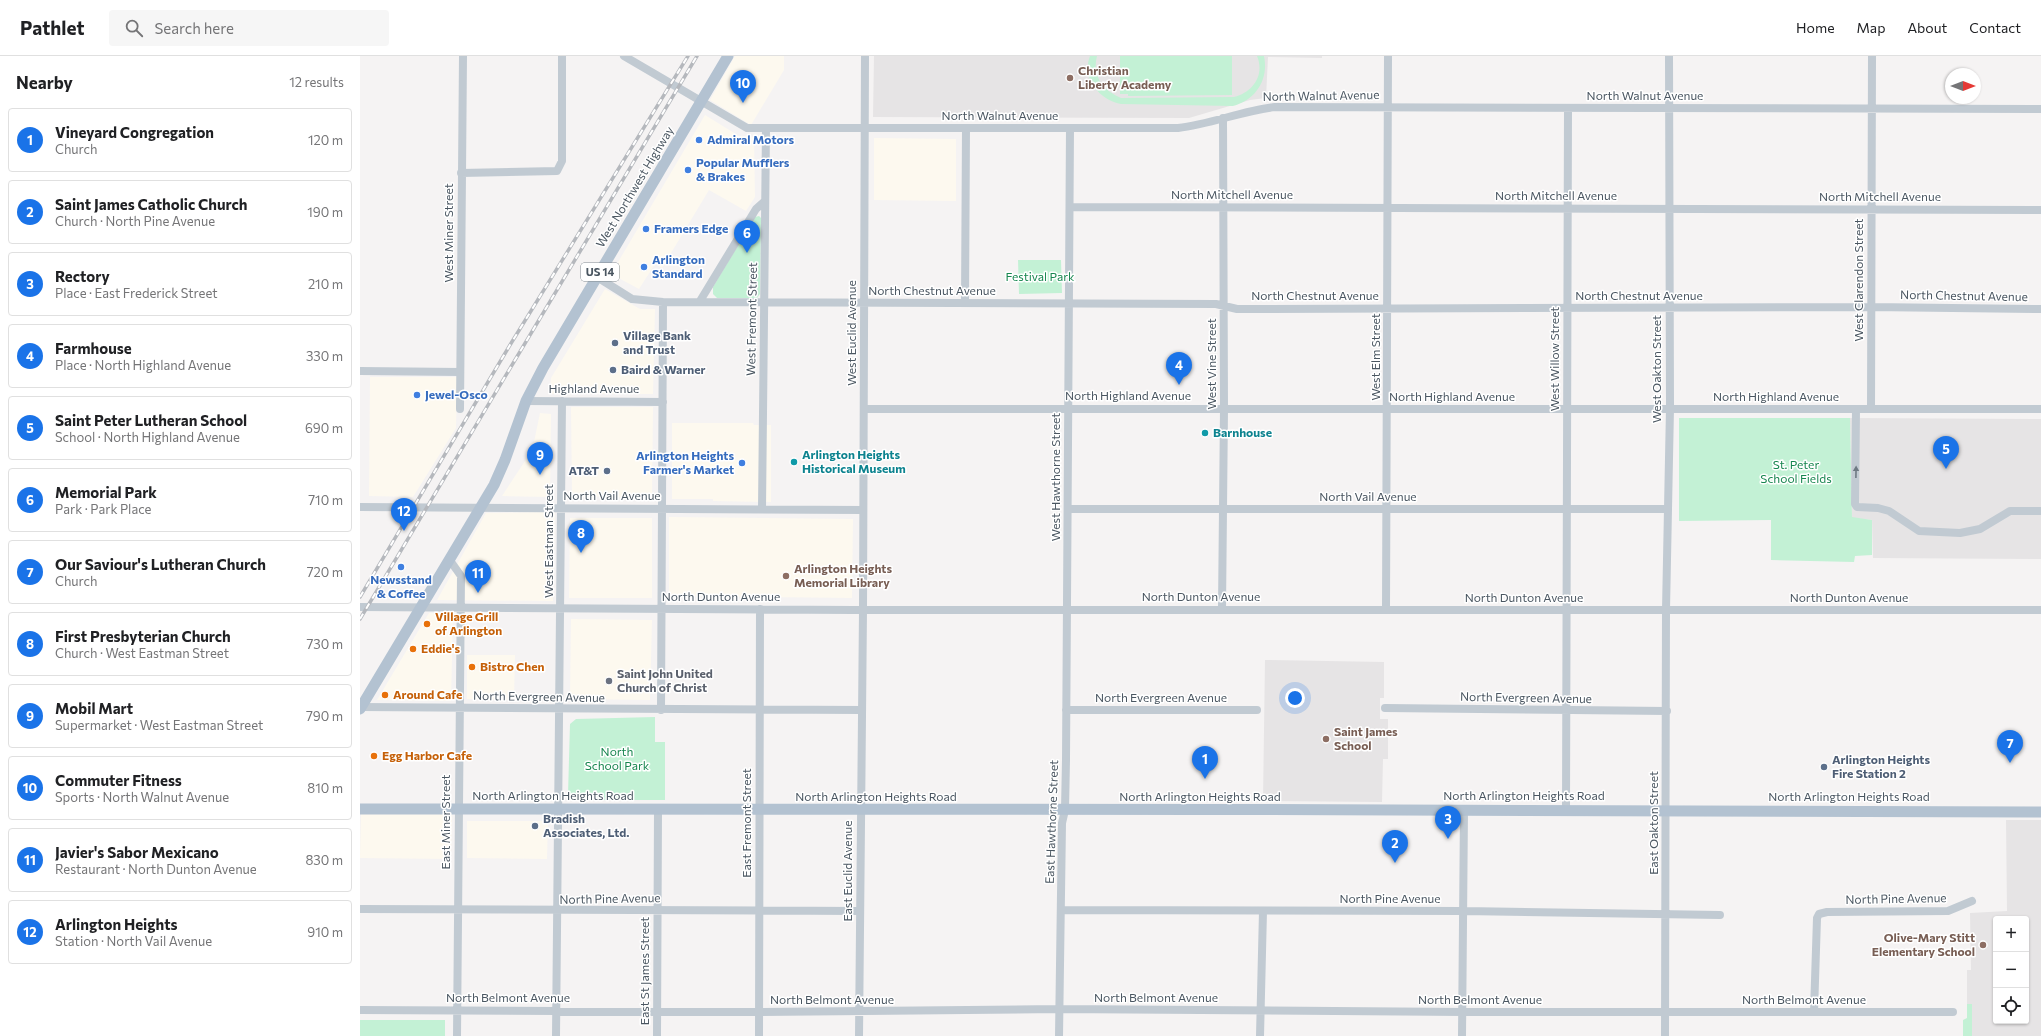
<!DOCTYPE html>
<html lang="en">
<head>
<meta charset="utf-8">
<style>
  :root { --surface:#fff; --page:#f6f6f6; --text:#202124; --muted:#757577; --line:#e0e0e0; --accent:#1a73e8 }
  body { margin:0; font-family:Commissioner,sans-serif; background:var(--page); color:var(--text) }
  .controls { position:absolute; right:12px; bottom:12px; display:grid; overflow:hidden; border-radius:4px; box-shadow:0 1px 3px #0004 }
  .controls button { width:36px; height:36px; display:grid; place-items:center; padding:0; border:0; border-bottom:1px solid var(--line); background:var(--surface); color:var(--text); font:20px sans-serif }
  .compass { position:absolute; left:1585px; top:12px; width:36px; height:36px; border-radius:50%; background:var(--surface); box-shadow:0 1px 3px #0004; rotate:90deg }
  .you { position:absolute; left:935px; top:642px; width:14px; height:14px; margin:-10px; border:3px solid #fff; border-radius:50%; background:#1a73e8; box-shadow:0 0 0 6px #1a73e833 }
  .badge { display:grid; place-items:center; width:26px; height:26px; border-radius:50%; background:var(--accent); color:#fff; font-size:13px; font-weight:700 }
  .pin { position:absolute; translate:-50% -33px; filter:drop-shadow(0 1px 2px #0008) }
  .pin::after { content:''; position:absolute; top:21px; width:14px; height:12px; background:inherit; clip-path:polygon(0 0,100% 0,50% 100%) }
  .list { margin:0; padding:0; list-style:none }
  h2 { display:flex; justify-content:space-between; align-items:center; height:52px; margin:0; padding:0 16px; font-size:17px }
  h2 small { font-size:13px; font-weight:400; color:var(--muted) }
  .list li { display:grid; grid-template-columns:26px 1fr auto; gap:12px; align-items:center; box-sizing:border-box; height:64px; margin:0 8px 8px; padding:0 8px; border:1px solid var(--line); border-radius:4px }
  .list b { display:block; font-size:15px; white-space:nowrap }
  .list p { margin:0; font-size:13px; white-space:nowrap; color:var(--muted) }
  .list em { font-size:13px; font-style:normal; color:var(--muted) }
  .icon { flex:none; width:22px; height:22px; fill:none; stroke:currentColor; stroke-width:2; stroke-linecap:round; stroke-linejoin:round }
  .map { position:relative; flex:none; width:1681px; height:980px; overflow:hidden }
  header { display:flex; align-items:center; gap:24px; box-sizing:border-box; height:56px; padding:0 20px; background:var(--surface); border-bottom:1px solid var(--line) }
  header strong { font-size:19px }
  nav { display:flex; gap:22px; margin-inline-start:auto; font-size:14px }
  .search { width:280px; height:36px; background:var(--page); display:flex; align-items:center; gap:10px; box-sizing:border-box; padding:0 14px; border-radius:4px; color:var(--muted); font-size:15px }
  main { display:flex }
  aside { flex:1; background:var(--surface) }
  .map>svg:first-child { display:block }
  .commercial { fill:#fdf9ef }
  .education { fill:#e6e4e5; fill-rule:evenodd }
  .green { fill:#c3f1d5 }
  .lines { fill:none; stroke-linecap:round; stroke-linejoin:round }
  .minor { stroke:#c1cad2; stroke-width:8 }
  .major { stroke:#b3c2d1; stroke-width:11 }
  .rail-casing { stroke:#b5b8bd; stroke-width:3.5 }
  .rail { stroke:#fff; stroke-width:2; stroke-dasharray:6; stroke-linecap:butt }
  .oneway { fill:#6e7983 }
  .education-dot { fill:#8d6e63; stroke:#fff; stroke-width:1.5 }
  .shop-dot { fill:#3f7fe0; stroke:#fff; stroke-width:1.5 }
  .service-dot { fill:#5c6f8a; stroke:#fff; stroke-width:1.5 }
  .culture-dot { fill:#0f9aa8; stroke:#fff; stroke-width:1.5 }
  .food-dot { fill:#e8710a; stroke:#fff; stroke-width:1.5 }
  .worship-dot { fill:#6b7280; stroke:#fff; stroke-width:1.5 }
  .labels { text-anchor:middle; stroke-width:3; stroke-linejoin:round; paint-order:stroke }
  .shield { fill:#fff; stroke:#808990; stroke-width:1 }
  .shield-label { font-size:11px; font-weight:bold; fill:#4a5661 }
  .education-label { font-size:12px; font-weight:bold; fill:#785e54; stroke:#fff; text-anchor:start }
  .street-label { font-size:12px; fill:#4a5661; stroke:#fff }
  .shop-label { font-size:12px; font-weight:bold; fill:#366cbe; stroke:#fff; text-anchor:start }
  .park-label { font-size:12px; fill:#17864f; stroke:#fff }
  .service-label { font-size:12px; font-weight:bold; fill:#4e5e75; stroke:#fff; text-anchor:start }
  .culture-label { font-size:12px; font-weight:bold; fill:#0d838f; stroke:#fff; text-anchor:start }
  .food-label { font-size:12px; font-weight:bold; fill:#c56008; stroke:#fff; text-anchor:start }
  .worship-label { font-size:12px; font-weight:bold; fill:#5b616d; stroke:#fff; text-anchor:start }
</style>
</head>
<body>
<header>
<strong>Pathlet</strong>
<div class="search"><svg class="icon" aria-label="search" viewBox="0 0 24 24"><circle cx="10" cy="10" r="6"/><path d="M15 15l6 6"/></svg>Search here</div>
<nav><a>Home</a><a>Map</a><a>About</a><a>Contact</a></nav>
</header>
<main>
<aside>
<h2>Nearby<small>12 results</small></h2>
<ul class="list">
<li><span class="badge">1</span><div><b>Vineyard Congregation</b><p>Church</p></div><em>120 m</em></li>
<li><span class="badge">2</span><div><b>Saint James Catholic Church</b><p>Church · North Pine Avenue</p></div><em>190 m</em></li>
<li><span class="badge">3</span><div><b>Rectory</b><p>Place · East Frederick Street</p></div><em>210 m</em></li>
<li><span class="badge">4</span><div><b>Farmhouse</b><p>Place · North Highland Avenue</p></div><em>330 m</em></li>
<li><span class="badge">5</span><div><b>Saint Peter Lutheran School</b><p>School · North Highland Avenue</p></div><em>690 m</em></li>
<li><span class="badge">6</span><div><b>Memorial Park</b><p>Park · Park Place</p></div><em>710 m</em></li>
<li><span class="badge">7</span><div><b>Our Saviour's Lutheran Church</b><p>Church</p></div><em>720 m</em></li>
<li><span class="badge">8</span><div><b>First Presbyterian Church</b><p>Church · West Eastman Street</p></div><em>730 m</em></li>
<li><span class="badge">9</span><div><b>Mobil Mart</b><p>Supermarket · West Eastman Street</p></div><em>790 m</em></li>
<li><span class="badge">10</span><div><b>Commuter Fitness</b><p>Sports · North Walnut Avenue</p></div><em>810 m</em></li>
<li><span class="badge">11</span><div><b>Javier's Sabor Mexicano</b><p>Restaurant · North Dunton Avenue</p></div><em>830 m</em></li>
<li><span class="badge">12</span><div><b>Arlington Heights</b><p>Station · North Vail Avenue</p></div><em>910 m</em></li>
</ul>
</aside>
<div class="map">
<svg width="1681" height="980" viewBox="0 0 1681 980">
  <rect width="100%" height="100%" fill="#f5f3f3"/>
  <!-- commercial -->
  <path class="commercial" d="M375,0H424V14L391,69L350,44Z
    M345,59L379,80L394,81L395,141L386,155L349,134L302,212L295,208L279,233L251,218Z
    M514,82L596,83V145L514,144Z
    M245,233L280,253H295L293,338H190L191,322Z
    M10,321H97L96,372L53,441L9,440Z
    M211,351H293L292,442L212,440Z
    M180,357L191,358L190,441L142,440L165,405L174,386Z
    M312,367H393L394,369H411V446L353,445V443H312Z
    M195,456L193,545L77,544L126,457Z
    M309,461L493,463L492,542L309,540Z
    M210,462H292V542H209Z
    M69,557L93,558L91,645L17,644Z
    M211,563L292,564L290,644L210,643Z
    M107,599H155L154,644L107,643Z
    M1,758H92L91,803L0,802Z
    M107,765H188L187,803L107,802Z"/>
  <!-- education -->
  <path class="education" d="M514,0H962V2L908,1L906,42L890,44L829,62L513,61Z
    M1490,362L1681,363V503L1513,502L1512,464L1492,462Z
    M905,604L1024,606V642H1020V663H1028V703H1023L1022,746L903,745Z
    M1646,764H1681V980H1612V948H1607V914H1611L1610,857L1647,855ZM1636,863H1666V965H1636Z"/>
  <!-- green -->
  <path class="green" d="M730,0H737C732,20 742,34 761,42L874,41C893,36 905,19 897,0H904C909,23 896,44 873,50L761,48C740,44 721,23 730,0Z
    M760,0H872V39L768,40V38H760Z
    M399,160L401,162L400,238L397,242H357L353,238V231L395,161Z
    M658,204H701L702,237L659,238Z
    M1319,362H1490L1492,461L1512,464V499L1495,500L1494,506L1411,504V464L1319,465Z
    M295,661V686H305V744H212L208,739L210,668L216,663Z
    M1607,948H1612V980H1603V964L1607,962Z
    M0,964H85V980H0Z"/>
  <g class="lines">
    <!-- minor -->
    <path class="minor" d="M264,0L387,72H818C851,68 882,55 915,51L1681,53
      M101,117L197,115L202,105V0
      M710,151L1681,154
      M237,221L272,243L303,246L856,248L877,253L1511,251L1681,253
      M340,245L396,153L405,145
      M605,247L606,72
      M0,315L100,316
      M166,345L303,346
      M100,353L103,0
      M504,353H1681
      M1496,353L1495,448L1497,451L1518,452L1529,455L1559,475L1600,477L1620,473L1650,455H1681
      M1511,353L1512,0
      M0,451L503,454
      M402,453L406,72
      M708,453H1308
      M89,503L101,520L97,980
      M0,551L494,554H1681
      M862,553L864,353L863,62
      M1026,554L1028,0
      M0,651L502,654
      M1025,652L1307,655
      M301,654L303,246
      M706,654H897
      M1206,753L1208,52
      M0,853L499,855
      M701,854L1104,855L1360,859
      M0,954L399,956L699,953L1103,956H1593
      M1454,956L1457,862L1459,858L1467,856L1588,855L1612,845
      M196,980L202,345
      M297,980L298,754
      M399,980L400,553
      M499,980L503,554L505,0
      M699,980L702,767L705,754L706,704L710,72
      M900,980L903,855
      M1102,980L1104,753
      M1305,980L1306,554L1310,352L1309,0"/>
    <!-- major -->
    <path class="major" d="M0,653L134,429L145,404L166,345L183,312L368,0
      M0,753C560,755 1121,751 1681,756"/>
    <defs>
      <path id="rail" d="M0,541L150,289L328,0
        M0,563L337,0"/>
    </defs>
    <!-- rail casing -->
    <use href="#rail" class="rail-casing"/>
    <!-- rail -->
    <use href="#rail" class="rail"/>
  </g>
  <!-- one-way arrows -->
  <defs><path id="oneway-solid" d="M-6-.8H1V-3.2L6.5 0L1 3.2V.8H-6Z"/></defs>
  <use class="oneway" href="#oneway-solid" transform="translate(1496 416) rotate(-89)"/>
  <!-- markers -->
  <g class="education-dot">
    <circle cx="710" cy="22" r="4"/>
    <circle cx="426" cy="520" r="4"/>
    <circle cx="966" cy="683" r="4"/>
    <circle cx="1623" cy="889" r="4"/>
  </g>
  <g class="shop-dot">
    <circle cx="339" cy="84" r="4"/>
    <circle cx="328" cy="114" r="4"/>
    <circle cx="286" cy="173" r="4"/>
    <circle cx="284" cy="211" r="4"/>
    <circle cx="57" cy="339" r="4"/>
    <circle cx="382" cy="407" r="4"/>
    <circle cx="41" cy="511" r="4"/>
  </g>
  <g class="service-dot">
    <circle cx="255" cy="287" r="4"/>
    <circle cx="253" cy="314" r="4"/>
    <circle cx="247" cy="415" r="4"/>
    <circle cx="1464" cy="711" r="4"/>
    <circle cx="175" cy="770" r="4"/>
  </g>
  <g class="culture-dot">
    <circle cx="845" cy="377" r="4"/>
    <circle cx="434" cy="406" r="4"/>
  </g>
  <g class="food-dot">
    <circle cx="67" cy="568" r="4"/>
    <circle cx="53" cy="593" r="4"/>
    <circle cx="112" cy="611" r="4"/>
    <circle cx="25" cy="639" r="4"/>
    <circle cx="14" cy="700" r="4"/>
  </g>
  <circle class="worship-dot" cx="249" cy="625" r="4"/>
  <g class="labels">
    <!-- shield labels -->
    <rect class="shield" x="221" y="207" width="38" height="18" rx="3"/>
    <g class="shield-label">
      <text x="240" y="220">US 14</text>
    </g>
    <!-- education labels -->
    <g class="education-label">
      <text x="718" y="19">Christian<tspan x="718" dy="14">Liberty Academy</tspan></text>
      <text x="434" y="517">Arlington Heights<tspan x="434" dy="14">Memorial Library</tspan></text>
      <text x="974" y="680">Saint James<tspan x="974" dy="14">School</tspan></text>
      <text x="1615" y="886" text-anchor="end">Olive-Mary Stitt<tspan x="1615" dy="14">Elementary School</tspan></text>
    </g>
    <!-- street labels -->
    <g class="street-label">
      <text transform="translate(961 40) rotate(-1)" y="4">North Walnut Avenue</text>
      <text x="1285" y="44">North Walnut Avenue</text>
      <text x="640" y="64">North Walnut Avenue</text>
      <text transform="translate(275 131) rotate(-59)" y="4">West Northwest Highway</text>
      <text x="872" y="143">North Mitchell Avenue</text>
      <text x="1196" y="144">North Mitchell Avenue</text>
      <text x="1520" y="145">North Mitchell Avenue</text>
      <text transform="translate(89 177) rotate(-90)" y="4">West Miner Street</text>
      <text transform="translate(1499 224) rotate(-90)" y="4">West Clarendon Street</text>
      <text x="572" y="239">North Chestnut Avenue</text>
      <text x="955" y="244">North Chestnut Avenue</text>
      <text x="1279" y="244">North Chestnut Avenue</text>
      <text transform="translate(1604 240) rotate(1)" y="4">North Chestnut Avenue</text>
      <text transform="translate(392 263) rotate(-89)" y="4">West Fremont Street</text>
      <text transform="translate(492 277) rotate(-90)" y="4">West Euclid Avenue</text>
      <text transform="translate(1016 301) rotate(-90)" y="4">West Elm Street</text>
      <text transform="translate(1195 303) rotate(-90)" y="4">West Willow Street</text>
      <text transform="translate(852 308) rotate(-90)" y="4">West Vine Street</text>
      <text transform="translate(1297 313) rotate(-90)" y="4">West Oakton Street</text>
      <text x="234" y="337">Highland Avenue</text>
      <text x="768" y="344">North Highland Avenue</text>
      <text x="1092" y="345">North Highland Avenue</text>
      <text x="1416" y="345">North Highland Avenue</text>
      <text transform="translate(696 421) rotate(-90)" y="4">West Hawthorne Street</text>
      <text x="252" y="444">North Vail Avenue</text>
      <text x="1008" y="445">North Vail Avenue</text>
      <text transform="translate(189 485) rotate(-90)" y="4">West Eastman Street</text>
      <text x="361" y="545">North Dunton Avenue</text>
      <text x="841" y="545">North Dunton Avenue</text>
      <text x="1164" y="546">North Dunton Avenue</text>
      <text x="1489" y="546">North Dunton Avenue</text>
      <text transform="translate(179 641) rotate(1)" y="4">North Evergreen Avenue</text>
      <text x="801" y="646">North Evergreen Avenue</text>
      <text transform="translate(1166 642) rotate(1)" y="4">North Evergreen Avenue</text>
      <text x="193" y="744">North Arlington Heights Road</text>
      <text x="1164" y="744">North Arlington Heights Road</text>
      <text x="516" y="745">North Arlington Heights Road</text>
      <text x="840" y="745">North Arlington Heights Road</text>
      <text x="1489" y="745">North Arlington Heights Road</text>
      <text transform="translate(86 766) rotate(-90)" y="4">East Miner Street</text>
      <text transform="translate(692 766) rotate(-88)" y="4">East Hawthorne Street</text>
      <text transform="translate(387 767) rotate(-90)" y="4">East Fremont Street</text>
      <text transform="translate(1294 767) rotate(-90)" y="4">East Oakton Street</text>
      <text transform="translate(488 815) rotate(-90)" y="4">East Euclid Avenue</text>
      <text transform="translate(250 843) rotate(-1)" y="4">North Pine Avenue</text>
      <text x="1030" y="847">North Pine Avenue</text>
      <text transform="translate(1536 843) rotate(-1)" y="4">North Pine Avenue</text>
      <text transform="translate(285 915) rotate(-90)" y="4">East St James Street</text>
      <text x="148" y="946">North Belmont Avenue</text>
      <text x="796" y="946">North Belmont Avenue</text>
      <text x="472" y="948">North Belmont Avenue</text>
      <text x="1120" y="948">North Belmont Avenue</text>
      <text x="1444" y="948">North Belmont Avenue</text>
    </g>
    <!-- shop labels -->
    <g class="shop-label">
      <text x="347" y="88">Admiral Motors</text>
      <text x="336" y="111">Popular Mufflers<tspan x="336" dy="14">&amp; Brakes</tspan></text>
      <text x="294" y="177">Framers Edge</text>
      <text x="292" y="208">Arlington<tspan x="292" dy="14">Standard</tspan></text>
      <text x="65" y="343">Jewel-Osco</text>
      <text x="374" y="404" text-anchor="end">Arlington Heights<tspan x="374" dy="14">Farmer's Market</tspan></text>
      <text x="41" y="528" text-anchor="middle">Newsstand<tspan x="41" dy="14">&amp; Coffee</tspan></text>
    </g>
    <!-- park labels -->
    <g class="park-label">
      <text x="680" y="225">Festival Park</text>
      <text x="1436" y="413">St. Peter<tspan x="1436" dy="14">School Fields</tspan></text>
      <text x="257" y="700">North<tspan x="257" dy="14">School Park</tspan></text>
    </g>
    <!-- service labels -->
    <g class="service-label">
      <text x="263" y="284">Village Bank<tspan x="263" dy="14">and Trust</tspan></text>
      <text x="261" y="318">Baird &amp; Warner</text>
      <text x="239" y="419" text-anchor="end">AT&amp;T</text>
      <text x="1472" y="708">Arlington Heights<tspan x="1472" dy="14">Fire Station 2</tspan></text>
      <text x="183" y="767">Bradish<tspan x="183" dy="14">Associates, Ltd.</tspan></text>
    </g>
    <!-- culture labels -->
    <g class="culture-label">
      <text x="853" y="381">Barnhouse</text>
      <text x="442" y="403">Arlington Heights<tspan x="442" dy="14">Historical Museum</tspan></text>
    </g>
    <!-- food labels -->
    <g class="food-label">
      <text x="75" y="565">Village Grill<tspan x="75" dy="14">of Arlington</tspan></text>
      <text x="61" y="597">Eddie's</text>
      <text x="120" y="615">Bistro Chen</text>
      <text x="33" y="643">Around Cafe</text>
      <text x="22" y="704">Egg Harbor Cafe</text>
    </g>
    <!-- worship labels -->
    <g class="worship-label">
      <text x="257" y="622">Saint John United<tspan x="257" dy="14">Church of Christ</tspan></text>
    </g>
  </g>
</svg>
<div class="controls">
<button>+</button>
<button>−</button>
<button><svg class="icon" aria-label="locate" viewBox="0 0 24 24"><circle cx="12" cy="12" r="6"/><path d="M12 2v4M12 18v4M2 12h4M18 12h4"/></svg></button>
</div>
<svg class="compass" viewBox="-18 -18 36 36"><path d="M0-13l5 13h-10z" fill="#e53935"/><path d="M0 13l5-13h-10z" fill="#757577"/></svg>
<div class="you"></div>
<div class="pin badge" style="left:845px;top:723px">1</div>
<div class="pin badge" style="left:1035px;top:807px">2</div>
<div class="pin badge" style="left:1088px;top:783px">3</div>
<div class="pin badge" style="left:819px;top:329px">4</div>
<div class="pin badge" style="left:1586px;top:413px">5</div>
<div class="pin badge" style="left:387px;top:197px">6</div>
<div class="pin badge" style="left:1650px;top:707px">7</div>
<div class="pin badge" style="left:221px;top:497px">8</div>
<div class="pin badge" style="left:180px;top:419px">9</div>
<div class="pin badge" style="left:383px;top:47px">10</div>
<div class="pin badge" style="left:118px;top:537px">11</div>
<div class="pin badge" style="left:44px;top:475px">12</div>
</div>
</main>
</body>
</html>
